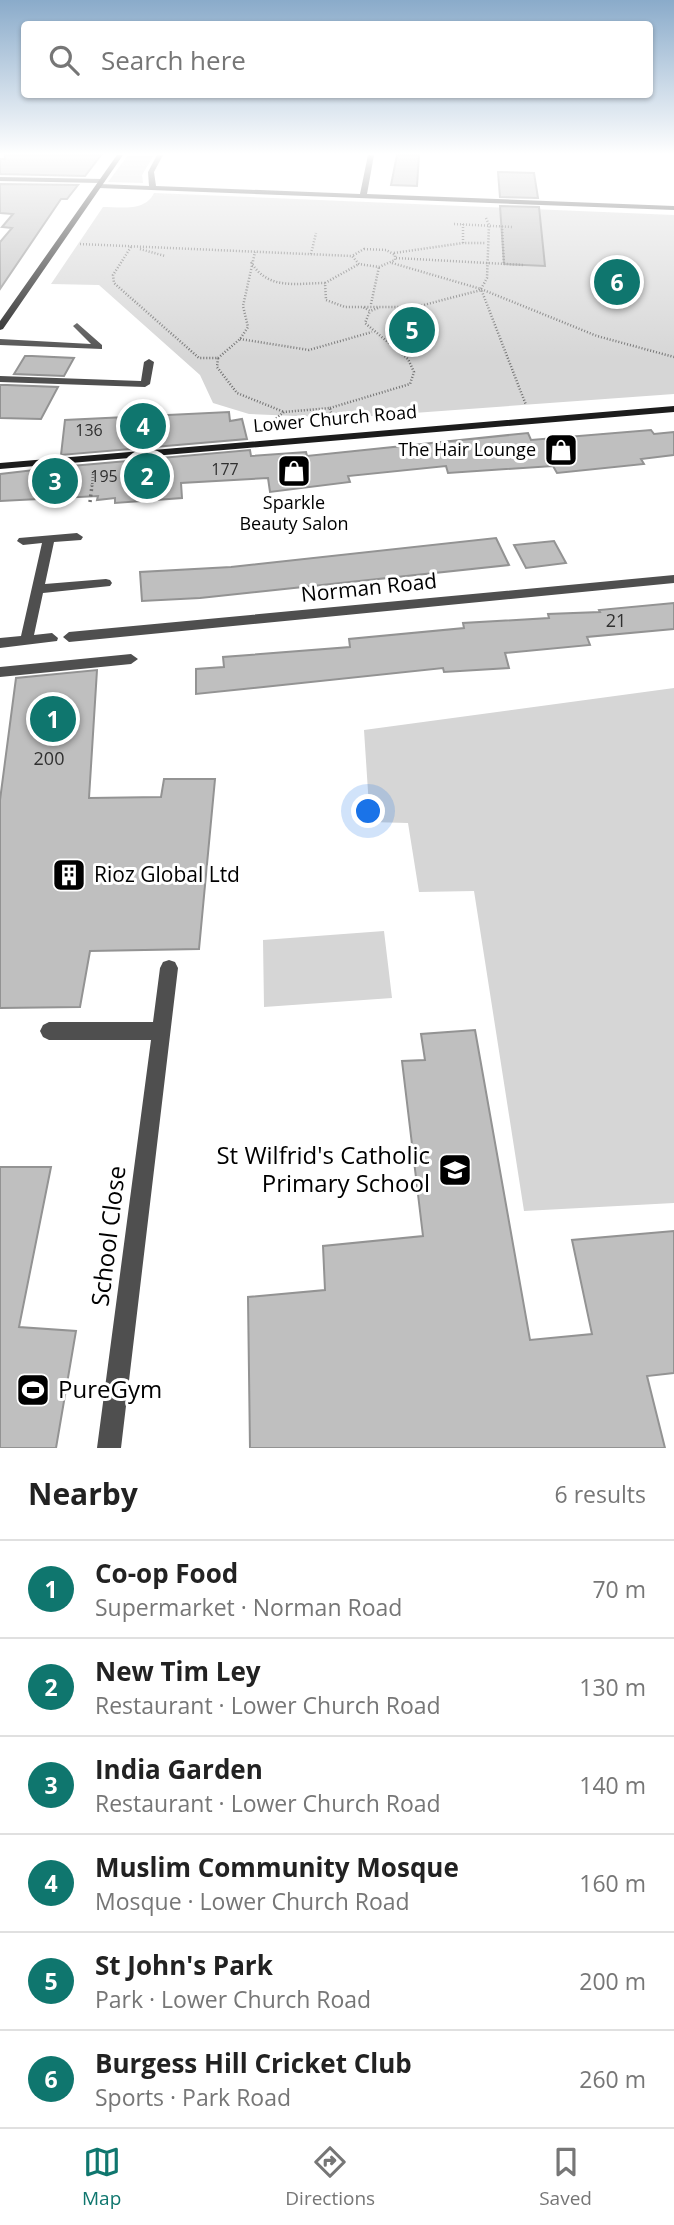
<!DOCTYPE html>
<html lang="en">
<head>
<meta charset="utf-8">
<style>
  :root { --surface:#fff; --page:#f2f2f2; --text:#222; --muted:#767676; --line:#e0e0e0; --accent:#0f766e }
  body { margin:0; font-family:"Open Sans",sans-serif; background:var(--page); color:var(--text) }
  .you { position:absolute; left:369px; top:812px; width:24px; height:24px; margin:-18px; border:5px solid #fff; border-radius:50%; background:#1a73e8; box-shadow:0 0 0 10px #1a73e833 }
  .badge { display:grid; place-items:center; width:46px; height:46px; border-radius:50%; background:var(--accent); color:#fff; font-size:23px; font-weight:700 }
  .pin { position:absolute; translate:-50% -50%; border:4px solid #fff; box-shadow:0 2px 7px #0006 }
  .list { margin:0; padding:0; list-style:none }
  h2 { display:flex; justify-content:space-between; align-items:center; height:91px; margin:0; padding:0 28px; font-size:30px }
  h2 small { font-size:23px; font-weight:400; color:var(--muted) }
  .list li { display:grid; grid-template-columns:46px 1fr auto; gap:21px; align-items:center; box-sizing:border-box; height:98px; padding:0 28px; border-top:2px solid var(--line) }
  .list b { display:block; font-size:26px; white-space:nowrap }
  .list p { margin:0; font-size:23px; white-space:nowrap; color:var(--muted) }
  .list em { font-size:23px; font-style:normal; color:var(--muted) }
  .icon { flex:none; width:38px; height:38px; fill:none; stroke:currentColor; stroke-width:2; stroke-linecap:round; stroke-linejoin:round }
  .map { position:relative; flex:none; width:674px; height:1448px; overflow:hidden }
  .search { position:absolute; background:var(--surface); box-shadow:0 2px 5px #0004; left:21px; right:21px; top:21px; height:77px; display:flex; align-items:center; gap:18px; box-sizing:border-box; padding:0 24px; border-radius:7px; color:var(--muted); font-size:26px }
  .sheet { height:679px; background:var(--surface) }
  nav { display:flex; justify-content:space-around; align-items:center; box-sizing:border-box; height:98px; border-top:2px solid var(--line); background:var(--surface); font-size:19px; color:var(--muted) }
  nav a { display:grid; justify-items:center; gap:4px }
  nav .on { color:var(--accent) }
  .map>svg:first-child { display:block }
  .green { fill:#d6d6d6 }
  .building { fill:#bfbfbf; stroke:#939393; stroke-width:2 }
  .lines { fill:none; stroke-linecap:round; stroke-linejoin:round }
  .path-far1 { stroke:#717171; stroke-width:2.5; stroke-dasharray:1 2; stroke-linecap:butt }
  .path { stroke:#717171; stroke-width:3.5; stroke-dasharray:2 3.5; stroke-linecap:butt }
  .lane { fill:#4f4f4f; fill-rule:evenodd }
  .street { fill:#4f4f4f; fill-rule:evenodd }
  .secondary { fill:#1c1c1c; fill-rule:evenodd }
  .labels { text-anchor:middle; stroke-width:6; stroke-linejoin:round; paint-order:stroke }
  .far-number-label { font-size:16px; fill:#303030 }
  .far-street-label { font-size:18px; fill:#000; stroke:#fff }
  .far-poi-label { font-size:18px; fill:#000; stroke:#fff; text-anchor:end }
  .number-label { font-size:18px; fill:#303030 }
  .street-label { font-size:21px; fill:#000; stroke:#fff }
  .poi-label { font-size:21px; fill:#000; stroke:#fff; text-anchor:start }
  .near-poi-label { font-size:24px; fill:#000; stroke:#fff; text-anchor:end }
  .near-street-label { font-size:24px; fill:#000; stroke:#fff }
</style>
</head>
<body>
<div class="map">
<svg width="674" height="1448" viewBox="0 0 674 1448">
  <rect width="100%" height="100%" fill="#fff"/>
  <!-- green -->
  <path class="green" d="M128,155H154L142,175L143,183L108,182Z
    M154,193L674,215V394L345,418L249,414L213,403L200,375L99,285L51,284L103,207C121,207 145,212 154,193Z
    M674,688V1203L524,1211L474,891L419,892L408,823L370,822L364,730Z
    M384,931L392,998L264,1007L263,940Z"/>
  <!-- building -->
  <path class="building" d="M5,155H101L85,176L0,174V159H5Z
    M397,155H419L417,186L391,185Z
    M498,172L534,173L538,198L500,197Z
    M0,184L78,185L67,199H61L0,289V242L12,228L2,227L13,214L0,213Z
    M500,206L539,207L545,266L504,264Z
    M25,356H32L74,358L64,376L14,374Z
    M0,385H7L58,387L41,419L0,418Z
    M229,412L230,421L242,419L247,439L61,455L65,420Z
    M651,430L654,434L674,432V455L641,459L644,464L557,473L553,466L448,473L446,466L348,476L350,482L270,492L268,478L181,483L182,498L115,503V498L97,500L98,496L0,501V474L60,467L250,450L251,456L306,452L307,456L528,433L531,440Z
    M496,538L509,565L200,598L142,601L140,572L231,567Z
    M554,541L566,563L526,568L514,545Z
    M674,603V629L587,637L590,645L505,653L509,668L444,672L443,668L196,694V669L224,667L223,657L350,647L349,639L464,628L463,623L549,618L548,614L600,612L599,610Z
    M97,670L89,798L161,797L164,779H215L199,949L90,951L80,1007L0,1008V800L16,678Z
    M475,1030L530,1340L592,1334L572,1240L674,1231V1373L647,1376L665,1448H250L248,1297L325,1290L323,1246L423,1236L402,1061L425,1060L421,1034Z
    M0,1167H51L19,1327L76,1331L56,1448H0Z"/>
  <g class="lines">
    <!-- path-far1 -->
    <path class="path-far1" d="M486,218L489,225L487,278L481,289L526,405
      M454,224L513,227
      M463,224V243
      M502,226L504,264
      M80,244L352,256
      M131,247L113,275L114,283L199,358H218L217,367L237,393L284,412
      M140,249L165,256
      M364,249L386,250L395,255V260L379,267L359,264L352,256Z
      M394,253L463,243H486
      M311,254L316,233
      M396,258L524,265
      M251,262C268,291 298,283 325,283L326,300L345,307H363
      M392,263L481,289L597,336L674,357
      M325,283L359,264
      M371,304L379,267
      M378,308L370,311L363,307H416L481,290
      M240,339L309,350L372,332
      M218,358L240,339L248,327L243,306L255,252
      M330,408L410,384L414,372L408,359L365,323L370,311
      M276,426L274,420L284,412L330,408L333,422
      M92,487L93,473"/>
    <!-- path -->
    <path class="path" d="M90,502L92,485"/>
    <!-- lane -->
    <path class="lane" d="M77,323L102,345V349L0,345V339L91,344L73,326Z
      M149,359L154,362L150,384L145,387L0,382V376L141,381L144,362Z
      M77,533L83,537L81,540L54,542L45,584L106,579L110,580L112,583L110,586L43,593L34,635L52,633L58,638L57,641L0,648V638L21,636L42,543L23,545L17,541L19,538Z
      M131,654L138,659L131,664L0,677V667Z"/>
    <!-- street -->
    <path class="street" d="M157,155H163L154,172L156,186L360,194L368,155H374L367,194L674,206V210L99,188L96,186L99,184L149,186L148,172Z
      M0,177L102,179L105,181L102,183L0,181Z
      M674,575V583L69,642L63,637L69,632Z
      M169,960L175,962L178,968L121,1448H97L151,1040H49L43,1037L40,1031L43,1025L49,1022H153L160,968L163,962Z"/>
    <!-- secondary -->
    <path class="secondary" d="M117,155H123L3,329L0,330V321Z
      M674,406V412L0,469V463Z"/>
  </g>
  <!-- sky -->
  <linearGradient id="sky" x2="0" y2="1"><stop stop-color="#8aabca"/><stop offset="0.43" stop-color="#fff"/><stop offset="1" stop-color="#fff" stop-opacity="0"/></linearGradient>
  <rect width="674" height="358" fill="url(#sky)"/>
  <!-- icons -->
  <defs>
    <symbol id="shop-square" viewBox="-11 -11 22 22"><rect x="-9" y="-9" width="18" height="18" rx="4" fill="#000" stroke="#fff"/><path d="M-5-2.5h2.3a2.7 3.5 0 0 1 5.4 0H5L5.5 6h-11ZM-1.5-2.5h3a1.5 2.3 0 0 0-3 0Z" fill="#fff"/></symbol>
    <symbol id="building-square" viewBox="-11 -11 22 22"><rect x="-9" y="-9" width="18" height="18" rx="4" fill="#000" stroke="#fff"/><path d="M-4-6H4V6H1V3H-1V6H-4ZM-2.5-4.3h1.7v1.8h-1.7ZM.8-4.3h1.7v1.8H.8ZM-2.5-1h1.7V.8h-1.7ZM.8-1h1.7V.8H.8Z" fill="#fff"/></symbol>
    <symbol id="school-square" viewBox="-11 -11 22 22"><rect x="-9" y="-9" width="18" height="18" rx="4" fill="#000" stroke="#fff"/><path d="M0-5L7-2L0 1L-7-2ZM-4 1L0 2.5L4 1V4Q0 6-4 4Z" fill="#fff"/></symbol>
    <symbol id="stadium-square" viewBox="-11 -11 22 22"><rect x="-9" y="-9" width="18" height="18" rx="4" fill="#000" stroke="#fff"/><path d="M0-5a6.5 5 0 1 0 0 10a6.5 5 0 1 0 0-10ZM-3.5-1.8h7v3.6h-7Z" fill="#fff"/></symbol>
  </defs>
  <g fill-rule="evenodd">
    <use href="#shop-square" x="542" y="431" width="38" height="38"/>
    <use href="#shop-square" x="275" y="452" width="38" height="38"/>
    <use href="#building-square" x="50" y="856" width="38" height="38"/>
    <use href="#school-square" x="436" y="1151" width="38" height="38"/>
    <use href="#stadium-square" x="14" y="1371" width="38" height="38"/>
  </g>
  <g class="labels">
    <!-- far-number labels -->
    <g class="far-number-label">
      <text x="89" y="436">136</text>
      <text x="225" y="475">177</text>
      <text x="104" y="482">195</text>
    </g>
    <!-- far-street labels -->
    <g class="far-street-label">
      <text transform="translate(335 419) rotate(-5)" y="6">Lower Church Road</text>
    </g>
    <!-- far-poi labels -->
    <g class="far-poi-label">
      <text x="536" y="456">The Hair Lounge</text>
      <text x="294" y="509" text-anchor="middle">Sparkle<tspan x="294" dy="21">Beauty Salon</tspan></text>
    </g>
    <!-- number labels -->
    <g class="number-label">
      <text x="616" y="627">21</text>
      <text x="49" y="765">200</text>
    </g>
    <!-- street labels -->
    <g class="street-label">
      <text transform="translate(369 588) rotate(-6)" y="7">Norman Road</text>
    </g>
    <!-- poi labels -->
    <g class="poi-label">
      <text x="94" y="882">Rioz Global Ltd</text>
    </g>
    <!-- near-poi labels -->
    <g class="near-poi-label">
      <text x="430" y="1164">St Wilfrid's Catholic<tspan x="430" dy="28">Primary School</tspan></text>
      <text x="58" y="1398" text-anchor="start">PureGym</text>
    </g>
    <!-- near-street labels -->
    <g class="near-street-label">
      <text transform="translate(109 1236) rotate(-83)" y="8">School Close</text>
    </g>
  </g>
</svg>
<div class="you"></div>
<div class="pin badge" style="left:53px;top:719px">1</div>
<div class="pin badge" style="left:147px;top:476px">2</div>
<div class="pin badge" style="left:55px;top:481px">3</div>
<div class="pin badge" style="left:143px;top:426px">4</div>
<div class="pin badge" style="left:412px;top:330px">5</div>
<div class="pin badge" style="left:617px;top:282px">6</div>
<div class="search"><svg class="icon" aria-label="search" viewBox="0 0 24 24"><circle cx="10" cy="10" r="6"/><path d="M15 15l6 6"/></svg>Search here</div>
</div>
<section class="sheet">
<h2>Nearby<small>6 results</small></h2>
<ul class="list">
<li><span class="badge">1</span><div><b>Co-op Food</b><p>Supermarket · Norman Road</p></div><em>70 m</em></li>
<li><span class="badge">2</span><div><b>New Tim Ley</b><p>Restaurant · Lower Church Road</p></div><em>130 m</em></li>
<li><span class="badge">3</span><div><b>India Garden</b><p>Restaurant · Lower Church Road</p></div><em>140 m</em></li>
<li><span class="badge">4</span><div><b>Muslim Community Mosque</b><p>Mosque · Lower Church Road</p></div><em>160 m</em></li>
<li><span class="badge">5</span><div><b>St John's Park</b><p>Park · Lower Church Road</p></div><em>200 m</em></li>
<li><span class="badge">6</span><div><b>Burgess Hill Cricket Club</b><p>Sports · Park Road</p></div><em>260 m</em></li>
</ul>
</section>
<nav>
<a class="on"><svg class="icon" aria-label="map" viewBox="0 0 24 24"><path d="M3 6l6-2 6 2 6-2v14l-6 2-6-2-6 2zM9 4v14M15 6v14"/></svg>Map</a>
<a><svg class="icon" aria-label="directions" viewBox="0 0 24 24"><path d="M12 3l9 9-9 9-9-9zM9 14v-3h6M13 9l2 2-2 2"/></svg>Directions</a>
<a><svg class="icon" aria-label="saved" viewBox="0 0 24 24"><path d="M7 4h10v16l-5-4-5 4z"/></svg>Saved</a>
</nav>
</body>
</html>
